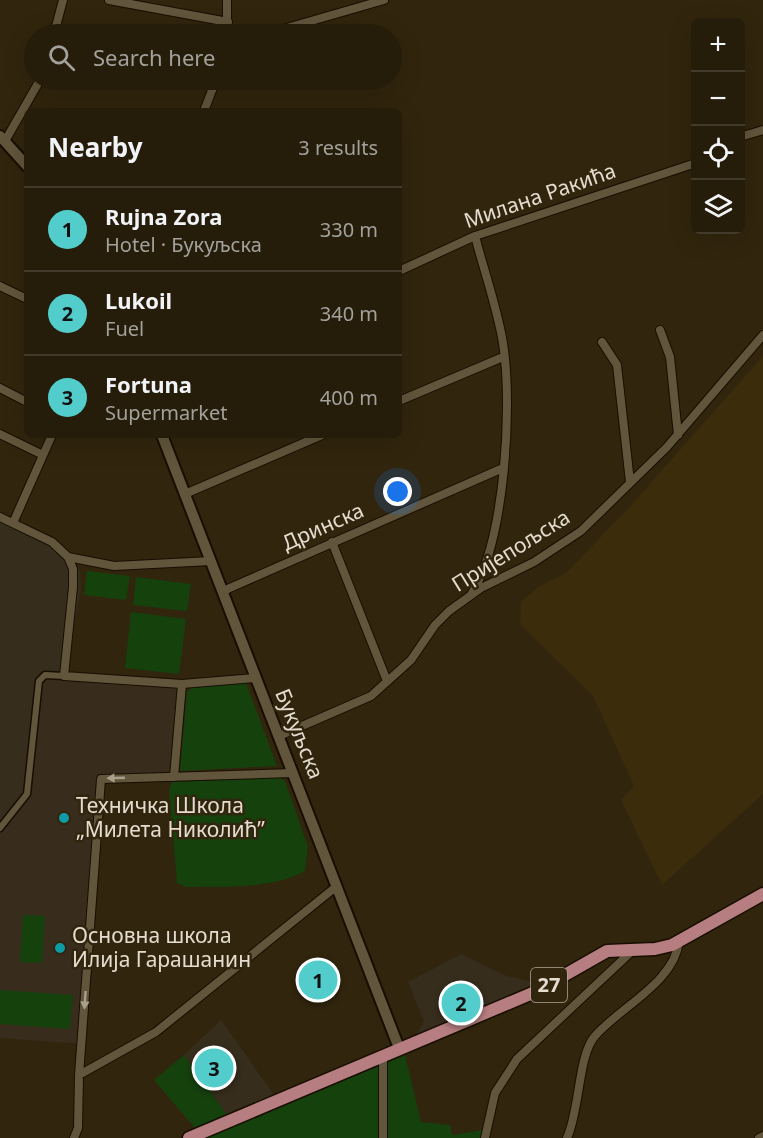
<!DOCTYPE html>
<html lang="en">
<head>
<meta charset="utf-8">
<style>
  :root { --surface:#251c0a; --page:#2d2513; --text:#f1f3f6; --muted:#a3a19c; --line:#423a2b; --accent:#53cdcb }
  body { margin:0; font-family:"Noto Sans",sans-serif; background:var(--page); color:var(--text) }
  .controls { position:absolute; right:18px; top:18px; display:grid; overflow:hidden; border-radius:9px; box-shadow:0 6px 24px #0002 }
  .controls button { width:54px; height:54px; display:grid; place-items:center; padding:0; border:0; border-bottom:2px solid var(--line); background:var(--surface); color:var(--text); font:30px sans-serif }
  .you { position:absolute; left:398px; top:492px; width:21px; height:21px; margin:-15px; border:4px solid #fff; border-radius:50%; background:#1a73e8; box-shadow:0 0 0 9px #1a73e833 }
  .badge { display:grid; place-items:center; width:39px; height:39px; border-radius:50%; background:var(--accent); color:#111; font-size:20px; font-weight:700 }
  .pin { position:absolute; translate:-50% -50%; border:3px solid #fff; box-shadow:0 2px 6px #0006 }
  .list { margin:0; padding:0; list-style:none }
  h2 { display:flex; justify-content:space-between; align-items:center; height:78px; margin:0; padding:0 24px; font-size:26px }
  h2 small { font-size:20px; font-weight:400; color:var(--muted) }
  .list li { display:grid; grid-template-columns:39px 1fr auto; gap:18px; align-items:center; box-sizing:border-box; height:84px; padding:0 24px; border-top:2px solid var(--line) }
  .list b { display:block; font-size:22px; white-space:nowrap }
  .list p { margin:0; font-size:20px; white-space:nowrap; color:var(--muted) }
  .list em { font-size:20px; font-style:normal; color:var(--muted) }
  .icon { flex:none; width:33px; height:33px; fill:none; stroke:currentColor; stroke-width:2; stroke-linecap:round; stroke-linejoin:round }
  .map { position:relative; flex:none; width:763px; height:1138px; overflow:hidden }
  .search { position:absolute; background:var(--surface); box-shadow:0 6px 24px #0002; left:24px; top:24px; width:378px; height:66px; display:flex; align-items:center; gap:15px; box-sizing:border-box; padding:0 21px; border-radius:33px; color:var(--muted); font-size:22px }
  .panel { position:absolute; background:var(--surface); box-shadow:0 6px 24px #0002; left:24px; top:108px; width:378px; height:330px; border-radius:9px }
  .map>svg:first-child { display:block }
  .commercial { fill:#372d1d }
  .built { fill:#3b2c0c }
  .education { fill:#382c1d }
  .green { fill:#15410d }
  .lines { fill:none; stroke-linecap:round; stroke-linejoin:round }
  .pedestrian-casing { stroke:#180e00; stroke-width:9 }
  .minor-casing { stroke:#180e00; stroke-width:10 }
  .secondary-casing { stroke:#180e00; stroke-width:14 }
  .primary-casing { stroke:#180e00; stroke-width:15 }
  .pedestrian { stroke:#61553b; stroke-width:6 }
  .minor { stroke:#61553b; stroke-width:8 }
  .secondary { stroke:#61553b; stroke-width:10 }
  .primary { stroke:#b77e81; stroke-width:12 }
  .oneway { fill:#a9a08c }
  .culture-dot { fill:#0f9aa8; stroke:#31250d; stroke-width:2 }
  .labels { text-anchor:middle; stroke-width:5; stroke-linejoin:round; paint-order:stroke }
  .shield { fill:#31250d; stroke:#aea695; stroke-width:1.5 }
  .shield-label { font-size:20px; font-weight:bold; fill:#e4ddcf }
  .street-label { font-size:21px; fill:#e4ddcf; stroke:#31250d }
  .poi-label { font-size:21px; fill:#e4ddcf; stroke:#31250d; text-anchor:start }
</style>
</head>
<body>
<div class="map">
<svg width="763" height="1138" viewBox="0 0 763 1138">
  <rect width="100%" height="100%" fill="#31250d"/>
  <!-- commercial -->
  <path class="commercial" d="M0,515L66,548L68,557L80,571L81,589L64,676L27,794L0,828Z
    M461,954L504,975L547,986L413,1042L424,1021L408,982Z
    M221,1020L274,1095L227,1115L184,1055Z"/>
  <!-- built -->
  <path class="built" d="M763,356V794L662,885L621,800L634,786L593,696L520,624L521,602L538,587L566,573L625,512Z"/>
  <!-- education -->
  <path class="education" d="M45,675L182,684L174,777L101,779L81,1044L0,1038V828L27,794L39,681Z"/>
  <!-- green -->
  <path class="green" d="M87,571L130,576L126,600L84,595Z
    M136,577L191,584L187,611L133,605Z
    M131,612L186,619L179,674L125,668Z
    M246,683L277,766L180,771L187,692L193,687Z
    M278,777L285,781L308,847L305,871C270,890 225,886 186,887L177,883L169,790L172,782Z
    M23,915L45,916L42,963L20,962Z
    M0,990L73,995L70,1029L0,1024Z
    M184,1055L227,1115L195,1128L154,1080Z
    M405,1055L421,1122L450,1125L452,1135L483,1130L482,1138H205Z"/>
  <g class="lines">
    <defs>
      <path id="pedestrian" d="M0,828L27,794L39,681L45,675L64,676"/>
      <path id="minor" d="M109,0L228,22
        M54,34L63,0
        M227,34V0
        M266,34L384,0
        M204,111L216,80
        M740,137L763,130
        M5,141L40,80
        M399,271L475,236L696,163
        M0,286L27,299
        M660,330L670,357L678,435
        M602,342L617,365L630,482
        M0,388L27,402
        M399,401L503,357
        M0,434L43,455
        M185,494L322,435
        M0,517L52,542L68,557L73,569V587L64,676L182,684L255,678
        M13,523L52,435
        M332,542L387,681
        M68,557L114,566L211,561
        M223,591L503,468
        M472,593C505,540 513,405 503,343C497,307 484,271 475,236
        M279,736L371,696L411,660L435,625L449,611L481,588L534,562L581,531L667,447L763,335
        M174,777L182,684
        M383,1055V1138
        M79,1075L156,1032L337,886
        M74,1138L78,1128L79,1075L101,779L293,773
        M485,1138L495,1093L517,1059L632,951
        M567,1138C580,1110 578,1055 595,1036C620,1007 675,982 679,941
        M759,1138L763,1136"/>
      <path id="secondary" d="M0,136L27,166
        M162,435L399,1048"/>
      <path id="primary" d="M189,1138L535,992L607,951L655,949L672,945L763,894"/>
    </defs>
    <!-- pedestrian casing -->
    <use href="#pedestrian" class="pedestrian-casing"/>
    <!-- minor casing -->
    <use href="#minor" class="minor-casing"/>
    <!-- secondary casing -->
    <use href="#secondary" class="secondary-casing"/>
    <!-- primary casing -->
    <use href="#primary" class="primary-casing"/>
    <!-- pedestrian -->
    <use href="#pedestrian" class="pedestrian"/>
    <!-- minor -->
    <use href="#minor" class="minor"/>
    <!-- secondary -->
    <use href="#secondary" class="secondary"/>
    <!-- primary -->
    <use href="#primary" class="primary"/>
  </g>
  <!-- one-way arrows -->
  <defs><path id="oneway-solid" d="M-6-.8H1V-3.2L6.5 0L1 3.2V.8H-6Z" transform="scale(1.5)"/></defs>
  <g class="oneway">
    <use href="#oneway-solid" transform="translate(116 778) rotate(178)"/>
    <use href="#oneway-solid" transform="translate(85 1000) rotate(94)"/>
  </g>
  <!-- markers -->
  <g class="culture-dot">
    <circle cx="64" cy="818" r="6"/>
    <circle cx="60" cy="948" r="6"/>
  </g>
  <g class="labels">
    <!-- shield labels -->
    <rect class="shield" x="531" y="968" width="36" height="34" rx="4.5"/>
    <g class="shield-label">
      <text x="549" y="992">27</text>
    </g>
    <!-- street labels -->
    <g class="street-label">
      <text transform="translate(540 196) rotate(-19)" y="7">Милана Ракића</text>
      <text transform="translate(323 527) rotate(-24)" y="7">Дринска</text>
      <text transform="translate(511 551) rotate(-32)" y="7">Пријепољска</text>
      <text transform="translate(299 734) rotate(68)" y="7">Букуљска</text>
    </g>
    <!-- poi labels -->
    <g class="poi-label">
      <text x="76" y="813">Техничка Школа<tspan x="76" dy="24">„Милета Николић”</tspan></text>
      <text x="72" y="943">Основна школа<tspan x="72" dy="24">Илија Гарашанин</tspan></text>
    </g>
  </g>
</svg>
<div class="controls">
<button>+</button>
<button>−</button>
<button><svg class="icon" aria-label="locate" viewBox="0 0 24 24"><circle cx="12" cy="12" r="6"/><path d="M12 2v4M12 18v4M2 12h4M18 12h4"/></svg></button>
<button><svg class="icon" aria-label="layers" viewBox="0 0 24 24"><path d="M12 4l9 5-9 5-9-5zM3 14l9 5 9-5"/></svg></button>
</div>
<div class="you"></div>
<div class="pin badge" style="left:318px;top:980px">1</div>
<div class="pin badge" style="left:461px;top:1003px">2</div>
<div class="pin badge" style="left:214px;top:1068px">3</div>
<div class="search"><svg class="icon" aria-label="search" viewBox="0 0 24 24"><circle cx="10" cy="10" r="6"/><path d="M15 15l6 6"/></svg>Search here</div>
<section class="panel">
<h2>Nearby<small>3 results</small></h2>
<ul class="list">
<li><span class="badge">1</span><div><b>Rujna Zora</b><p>Hotel · Букуљска</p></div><em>330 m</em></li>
<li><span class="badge">2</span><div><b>Lukoil</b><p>Fuel</p></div><em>340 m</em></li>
<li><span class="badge">3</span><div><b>Fortuna</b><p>Supermarket</p></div><em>400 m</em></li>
</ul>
</section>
</div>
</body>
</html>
